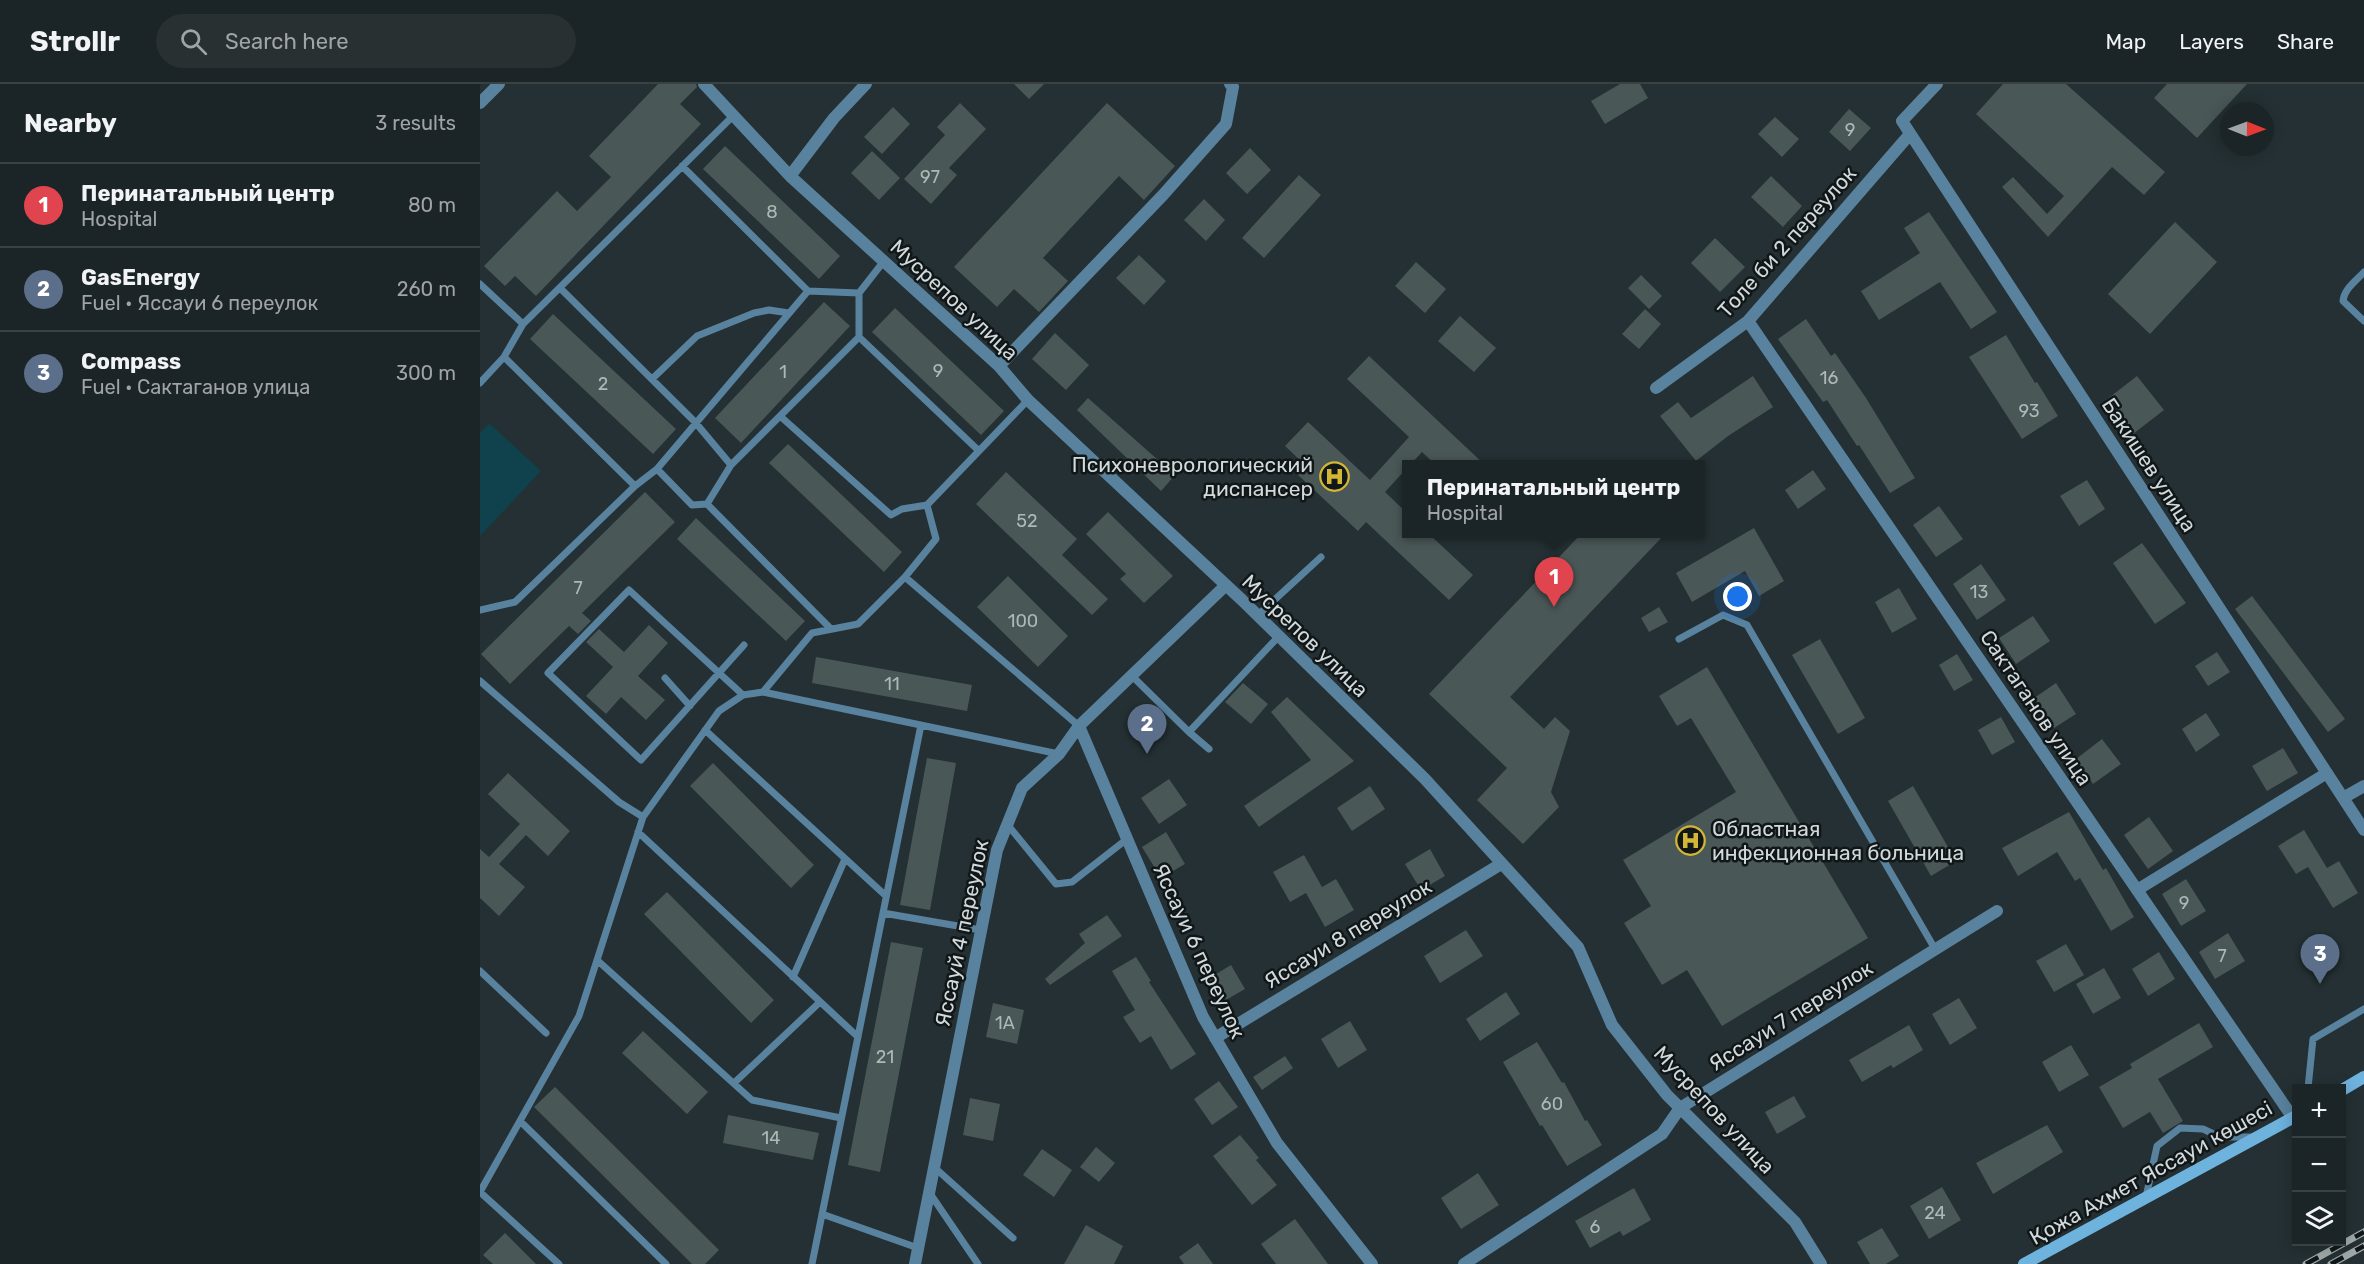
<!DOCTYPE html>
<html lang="en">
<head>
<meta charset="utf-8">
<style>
  :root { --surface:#1b2426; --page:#283032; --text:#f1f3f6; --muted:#a0a4a7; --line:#394143; --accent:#d3b635 }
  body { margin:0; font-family:Rubik,sans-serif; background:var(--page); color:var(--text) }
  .controls { position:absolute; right:18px; bottom:18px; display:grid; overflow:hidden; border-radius:0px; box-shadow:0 3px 15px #0003 }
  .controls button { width:54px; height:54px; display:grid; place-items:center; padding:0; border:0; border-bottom:2px solid var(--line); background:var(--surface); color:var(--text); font:30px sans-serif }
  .compass { position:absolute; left:1740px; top:18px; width:54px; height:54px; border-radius:50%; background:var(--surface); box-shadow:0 3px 15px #0003; rotate:91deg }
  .you { position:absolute; left:1258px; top:513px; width:21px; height:21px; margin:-15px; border:4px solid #fff; border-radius:50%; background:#1a73e8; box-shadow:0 0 0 9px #1a73e833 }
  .badge { display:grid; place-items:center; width:39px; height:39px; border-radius:50%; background:var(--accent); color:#fff; font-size:20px; font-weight:700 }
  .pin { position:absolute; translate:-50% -50px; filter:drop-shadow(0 2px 3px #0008) }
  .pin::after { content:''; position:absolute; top:32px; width:21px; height:18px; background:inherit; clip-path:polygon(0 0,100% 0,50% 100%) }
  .popup { position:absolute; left:922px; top:376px; width:303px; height:78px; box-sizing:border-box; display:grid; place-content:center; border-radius:0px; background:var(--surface); filter:drop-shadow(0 2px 4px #0005); font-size:20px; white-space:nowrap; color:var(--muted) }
  .popup b { font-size:22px; color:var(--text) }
  .popup::after { content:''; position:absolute; left:50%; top:100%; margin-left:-12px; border:12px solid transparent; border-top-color:var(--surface) }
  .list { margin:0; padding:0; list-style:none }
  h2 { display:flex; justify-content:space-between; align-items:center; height:78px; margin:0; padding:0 24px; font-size:26px }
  h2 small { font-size:20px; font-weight:400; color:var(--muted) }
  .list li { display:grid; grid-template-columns:39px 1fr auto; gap:18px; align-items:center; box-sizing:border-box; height:84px; padding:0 24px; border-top:2px solid var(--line) }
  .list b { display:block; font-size:22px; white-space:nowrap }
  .list p { margin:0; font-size:20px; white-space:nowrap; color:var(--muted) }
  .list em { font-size:20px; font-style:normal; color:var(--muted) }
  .icon { flex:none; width:33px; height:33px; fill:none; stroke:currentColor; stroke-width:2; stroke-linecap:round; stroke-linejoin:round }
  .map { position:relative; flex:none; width:1884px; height:1180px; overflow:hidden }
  header { display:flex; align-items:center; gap:36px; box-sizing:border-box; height:84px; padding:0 30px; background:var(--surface); border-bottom:2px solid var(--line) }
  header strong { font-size:28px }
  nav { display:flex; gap:33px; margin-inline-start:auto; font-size:21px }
  .search { width:420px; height:54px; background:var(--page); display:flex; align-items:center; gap:15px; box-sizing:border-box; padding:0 21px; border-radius:33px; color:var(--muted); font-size:22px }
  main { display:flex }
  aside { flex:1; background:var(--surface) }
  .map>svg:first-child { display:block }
  .park { fill:#0f424d }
  .building { fill:#495756 }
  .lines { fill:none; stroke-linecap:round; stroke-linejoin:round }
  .lane { stroke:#59829e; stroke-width:7 }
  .street { stroke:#59829e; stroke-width:12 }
  .secondary { stroke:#6eb2de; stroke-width:12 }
  .rail-casing { stroke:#a0a9aa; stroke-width:7 }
  .rail { stroke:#111718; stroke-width:4.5; stroke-dasharray:14; stroke-linecap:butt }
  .labels { text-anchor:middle; stroke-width:5; stroke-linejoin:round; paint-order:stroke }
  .number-label { font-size:18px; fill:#afb8b9 }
  .street-label { font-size:21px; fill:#d1d9da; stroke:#111718 }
  .poi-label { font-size:21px; fill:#d1d9da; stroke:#111718; text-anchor:end }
</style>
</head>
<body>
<header>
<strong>Strollr</strong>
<div class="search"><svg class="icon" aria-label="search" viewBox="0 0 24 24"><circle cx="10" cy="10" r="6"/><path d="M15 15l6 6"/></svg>Search here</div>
<nav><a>Map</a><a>Layers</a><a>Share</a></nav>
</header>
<main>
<aside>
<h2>Nearby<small>3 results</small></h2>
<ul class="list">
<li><span class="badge" style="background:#e0444e">1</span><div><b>Перинатальный центр</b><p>Hospital</p></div><em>80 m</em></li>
<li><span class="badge" style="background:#5c6f8a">2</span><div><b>GasEnergy</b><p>Fuel · Яссауи 6 переулок</p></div><em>260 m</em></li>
<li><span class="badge" style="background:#5c6f8a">3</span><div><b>Compass</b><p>Fuel · Сактаганов улица</p></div><em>300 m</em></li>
</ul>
</aside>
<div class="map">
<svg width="1884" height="1180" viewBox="0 0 1884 1180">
  <rect width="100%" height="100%" fill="#243033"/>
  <!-- park -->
  <path class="park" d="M9,339L61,387L0,452V349Z"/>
  <!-- building -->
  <path class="building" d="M178,0H216L217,3L200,20L221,40L56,212L35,192L25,202L4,182L77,107L97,127L131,93L109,72Z
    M534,0H564L549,15Z
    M1140,0H1160L1168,14L1125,40L1111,17Z
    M1523,0H1586L1685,88L1664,111L1632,83L1568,153L1522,103L1533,93L1567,130L1584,112L1496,30Z
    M1687,0H1767L1717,54L1674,14Z
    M480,19L506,45L469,84L477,91L451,120L424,95L465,51L457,43Z
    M627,19L695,82L664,116L639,92L563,174L588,197L559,228L534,205L517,223L474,183Z
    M413,23L430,40L402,70L384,53Z
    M1369,25L1391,44L1370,67L1349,48Z
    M1295,33L1319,55L1302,73L1278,50Z
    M245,62L360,172L339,195L223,85Z
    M770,64L791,86L767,110L746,89Z
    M392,67L420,94L399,116L371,89Z
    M819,91L841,111L784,174L762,154Z
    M1291,92L1322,122L1303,143L1271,113Z
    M724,115L745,136L726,157L704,136Z
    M1449,128L1517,228L1491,245L1460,198L1399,236L1381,207L1440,169L1424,144Z
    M1695,138L1737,178L1670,250L1628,210Z
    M1235,154L1265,183L1240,208L1211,179Z
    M659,171L686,197L664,221L636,194Z
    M936,178L966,205L945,229L915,202Z
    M1161,191L1182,212L1169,225L1148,204Z
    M344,218L370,242L261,359L235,334Z
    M415,224L524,327L501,351L392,248Z
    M1165,225L1181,240L1159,265L1142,250Z
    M73,230L196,345L173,370L50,255Z
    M980,232L1016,264L994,288L958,257Z
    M1326,235L1351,272L1355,269L1386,314L1435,394L1410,409L1379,361L1377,362L1347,316L1343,318L1298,255Z
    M575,249L609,281L586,306L552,275Z
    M1526,251L1555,299L1557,298L1578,332L1542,355L1489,273Z
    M889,272L1005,381H956L942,368L930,381H927V384L905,408L927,429V450H949L993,491L969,516L886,438L878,447L817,390L825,381L805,362L828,338L890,396L929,353L867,295Z
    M1273,292L1293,323L1248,352L1216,377L1180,332L1198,318L1211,334Z
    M1657,292L1684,326L1653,350L1626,316Z
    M608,314L695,391L681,407L597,326Z
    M308,360L422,468L404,488L289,379Z
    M1333,386L1346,405L1318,425L1305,406Z
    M526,388L597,455L582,471L628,515L612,531L496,420Z
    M1607,396L1625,425L1599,442L1580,412Z
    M165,408L195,438L102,529L111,537L98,550L89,542L30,600L1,570Z
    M1459,422L1483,455L1456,473L1433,441Z
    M628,428L693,492L664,519L640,495L646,490L606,450Z
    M216,434L325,537L306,557L197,455Z
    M1274,444L1304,497L1279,512L1265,487L1212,518L1196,489Z
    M1101,450H1185L1030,613L1064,645L1075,633L1090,647L1071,708L1079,723L1043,760L997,716L1027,684L949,610Z
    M1662,459L1706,519L1675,540L1633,479Z
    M1501,480L1526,516L1497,536L1473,500Z
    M528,492L588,552L558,583L497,523Z
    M1419,504L1437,535L1412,549L1395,518Z
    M1772,512L1865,635L1848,648L1755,525Z
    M1179,523L1188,538L1169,548L1161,534Z
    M1553,532L1570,557L1536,580L1519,554Z
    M169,541L188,559L158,592L185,616L166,636L141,613L126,630L106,612L133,583L106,558L119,545L144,568Z
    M1340,555L1385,634L1358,650L1312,571Z
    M1737,568L1750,588L1728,602L1715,582Z
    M1477,570L1493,596L1474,607L1459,581Z
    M336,573L492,601L487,627L332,599Z
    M1227,583L1388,854L1242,942L1207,886L1182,901L1144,839L1171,822L1143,776L1256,708L1211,634L1197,642L1179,612Z
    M763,599L788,620L771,640L745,618Z
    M1576,599L1596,630L1574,644L1554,614Z
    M807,613L874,677L779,743L764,722L831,676L791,628Z
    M1726,629L1740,651L1716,668L1702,645Z
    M1521,633L1535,658L1512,671L1498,646Z
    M1622,655L1641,680L1613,700L1596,675Z
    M1803,664L1818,689L1787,707L1772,682Z
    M447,674L476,679L450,826L420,821Z
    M233,679L334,781L311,804L210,702Z
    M28,689L90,747L68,772L46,751L19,780L45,803L19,832L0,814V765L9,773L40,740L8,710Z
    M689,695L707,721L679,740L661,714Z
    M890,702L905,725L872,747L857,724Z
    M1433,702L1476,777L1451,792L1408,717Z
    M1589,728L1623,786L1626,784L1654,833L1631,847L1600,794L1595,797L1577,768L1538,792L1522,764Z
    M1669,733L1693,767L1668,785L1644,751Z
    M1824,746L1847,784L1859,777L1878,809L1853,824L1828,783L1816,790L1798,762Z
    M686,748L705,780L681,794L662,763Z
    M950,765L965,792L941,806L925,780Z
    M824,771L842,803L856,795L874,826L845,843L826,809L810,818L793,788Z
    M1706,795L1726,827L1701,842L1682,810Z
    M187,808L294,916L271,939L164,830Z
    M627,831L642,852L570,901L565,895L605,859L599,850Z
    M986,846L1003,872L960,899L944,872Z
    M1748,849L1765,877L1735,895L1719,868Z
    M411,858L443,864L400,1088L368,1081Z
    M1586,860L1604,891L1574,908L1556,877Z
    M1679,868L1695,895L1668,912L1652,885Z
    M656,873L671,897L669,898L716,970L691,986L671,952L660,959L643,933L655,926L632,887Z
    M751,881L765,905L739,920L726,896Z
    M1624,884L1641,914L1613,930L1596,900Z
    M1026,908L1040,930L1000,957L986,935Z
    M1479,914L1497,944L1470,961L1452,930Z
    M513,919L544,926L537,960L506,953Z
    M870,937L887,966L858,984L841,955Z
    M1719,939L1733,963L1678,995L1703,1037L1683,1049L1670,1028L1643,1044L1619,1003L1652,984L1650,980Z
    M1429,941L1443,966L1413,984L1411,981L1382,998L1369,976Z
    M163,947L228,1008L207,1030L142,969Z
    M1057,958L1082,999L1084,998L1105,1037L1107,1036L1122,1061L1087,1082L1062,1041L1060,1042L1023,978Z
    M1591,961L1609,991L1579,1008L1562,978Z
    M805,972L813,984L782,1006L773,993Z
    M739,997L758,1023L732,1041L714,1015Z
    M75,1003L239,1166L225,1180H212L54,1023Z
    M1314,1012L1326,1033L1297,1050L1285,1028Z
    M490,1014L520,1020L513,1057L483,1051Z
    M248,1031L339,1049L333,1076L243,1059Z
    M1567,1041L1583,1068L1513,1110L1496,1079Z
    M760,1051L779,1074L776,1076L797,1101L772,1121L733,1072Z
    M616,1063L635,1079L619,1098L600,1083Z
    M562,1065L592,1086L574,1113L543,1091Z
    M998,1089L1019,1121L981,1145L961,1114Z
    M1462,1103L1481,1136L1449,1155L1430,1122Z
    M1154,1104L1171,1136L1143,1152L1140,1147L1110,1164L1095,1137Z
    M815,1135L848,1180H796L781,1160Z
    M606,1141L643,1162L634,1180H584Z
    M1402,1144L1419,1172L1406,1180H1390L1377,1158Z
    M25,1149L56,1180H13L3,1171Z
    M718,1159L733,1180H704L699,1173Z"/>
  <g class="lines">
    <!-- lane -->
    <path class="lane" d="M202,82L328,207
      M1884,188C1876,197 1864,205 1863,217L1884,237
      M0,200L43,240L24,273
      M80,204L215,338L251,381L379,253V209L404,177
      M43,240L253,32
      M379,253L498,366
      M172,295L217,252L274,229L289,226L309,229
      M0,299L24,273L155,402L35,518L0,526
      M300,332L411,431L422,425L447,421
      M251,381L227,420L351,545
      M155,402L177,385
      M227,420L212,421L177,385L328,207L379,209
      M425,493L599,642
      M778,531L841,473
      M1199,555L1243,531L1267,541L1455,865
      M651,591L709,648
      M185,594L210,622
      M0,597L139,718L163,733
      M283,608L332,549L378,540L425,493L456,455L447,421L548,316
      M263,611L149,506L68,589L161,676L264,561
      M225,646L406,812
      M729,665L709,648L799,552
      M527,740L576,800L592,798L647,755
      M158,748L378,953
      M403,829L501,846
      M117,876L272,1016L361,1034
      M0,887L66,949
      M313,893L365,775
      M254,999L340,918
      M1828,1004L1833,955L1884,925
      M40,1037L186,1180
      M454,1083L533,1154
      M0,1108L99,932L163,733L239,627L263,611L283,608L579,670
      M0,1108L79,1180
      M449,1108L498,1180
      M1666,1113L1677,1062L1700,1044L1723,1045L1740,1053H1774
      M342,1130L438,1164
      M332,1180L441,641"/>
    <!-- street -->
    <path class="street" d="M224,0L310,92L519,282L548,316L762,516L945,695L1098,863L1132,941L1187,1011L1315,1138L1341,1180
      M1457,0L1422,37L1884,746
      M0,19L19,0
      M310,92L354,34L386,0
      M1268,237L1813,1034
      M519,282L683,111L746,40L753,3L750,0
      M1176,304L1268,237L1430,50
      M599,642L723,933L797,1059L892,1180
      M1863,714L1884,702
      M1657,806L1847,689
      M735,954L1021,780
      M435,1180L517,766L542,704L579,670L599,642L745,502
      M984,1180L1182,1050L1200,1024L1517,827"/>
    <!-- secondary -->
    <path class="secondary" d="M1862,1006L1884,993
      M1544,1180L1816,1032"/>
    <defs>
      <path id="rail" d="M1826,1180L1884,1148
        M1851,1180L1884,1162"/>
    </defs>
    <!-- rail casing -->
    <use href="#rail" class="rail-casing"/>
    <!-- rail -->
    <use href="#rail" class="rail"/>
  </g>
  <!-- icons -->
  <defs>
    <symbol id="hospital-ring" viewBox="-11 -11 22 22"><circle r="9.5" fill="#111718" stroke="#d3b635" stroke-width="1.5"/><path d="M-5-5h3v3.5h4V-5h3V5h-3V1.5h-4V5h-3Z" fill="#d3b635"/></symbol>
  </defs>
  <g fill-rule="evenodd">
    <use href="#hospital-ring" x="838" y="376" width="33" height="33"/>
    <use href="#hospital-ring" x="1194" y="740" width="33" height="33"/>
  </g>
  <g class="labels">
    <!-- number labels -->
    <g class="number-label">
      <text x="1370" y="52">9</text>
      <text x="450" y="99">97</text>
      <text x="292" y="134">8</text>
      <text x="458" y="293">9</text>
      <text x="303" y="294">1</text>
      <text x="1349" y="300">16</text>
      <text x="123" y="306">2</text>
      <text x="1549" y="333">93</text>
      <text x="547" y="443">52</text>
      <text x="98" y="510">7</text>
      <text x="1499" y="514">13</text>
      <text x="543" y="543">100</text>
      <text x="412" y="606">11</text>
      <text x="1704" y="825">9</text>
      <text x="1742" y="878">7</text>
      <text x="525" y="945">1А</text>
      <text x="405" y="979">21</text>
      <text x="1072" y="1026">60</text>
      <text x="291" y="1060">14</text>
      <text x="1455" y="1135">24</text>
      <text x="1115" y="1149">6</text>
    </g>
    <!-- street labels -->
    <g class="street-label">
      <text transform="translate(1307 158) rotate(-48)" y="7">Толе би 2 переулок</text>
      <text transform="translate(474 216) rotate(43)" y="7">Мусрепов улица</text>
      <text transform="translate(1669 381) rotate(57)" y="7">Бакишев улица</text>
      <text transform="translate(825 552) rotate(44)" y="7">Мусрепов улица</text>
      <text transform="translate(1556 624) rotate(56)" y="7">Сактаганов улица</text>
      <text transform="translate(482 849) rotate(-78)" y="7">Яссауй 4 переулок</text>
      <text transform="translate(868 850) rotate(-31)" y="7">Яссауи 8 переулок</text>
      <text transform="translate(719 867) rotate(65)" y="7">Яссауи 6 переулок</text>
      <text transform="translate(1311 932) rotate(-32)" y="7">Яссауи 7 переулок</text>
      <text transform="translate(1234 1026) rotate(47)" y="7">Мусрепов улица</text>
      <text transform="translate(1671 1089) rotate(-29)" y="7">Қожа Ахмет Яссауи көшесі</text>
    </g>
    <!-- poi labels -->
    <g class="poi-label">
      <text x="833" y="388">Психоневрологический<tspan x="833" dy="24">диспансер</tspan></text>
      <text x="1232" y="752" text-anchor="start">Областная<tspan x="1232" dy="24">инфекционная больница</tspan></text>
    </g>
  </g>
</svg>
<div class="controls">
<button>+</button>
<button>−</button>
<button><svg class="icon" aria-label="layers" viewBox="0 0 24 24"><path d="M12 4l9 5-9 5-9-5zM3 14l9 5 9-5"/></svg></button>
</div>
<svg class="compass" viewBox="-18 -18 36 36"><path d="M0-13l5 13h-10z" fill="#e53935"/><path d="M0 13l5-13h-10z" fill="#a0a4a7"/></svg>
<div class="you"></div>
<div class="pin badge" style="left:1074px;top:523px;background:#e0444e">1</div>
<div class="popup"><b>Перинатальный центр</b>Hospital</div>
<div class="pin badge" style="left:667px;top:670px;background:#5c6f8a">2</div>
<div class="pin badge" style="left:1840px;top:900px;background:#5c6f8a">3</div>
</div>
</main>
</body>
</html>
